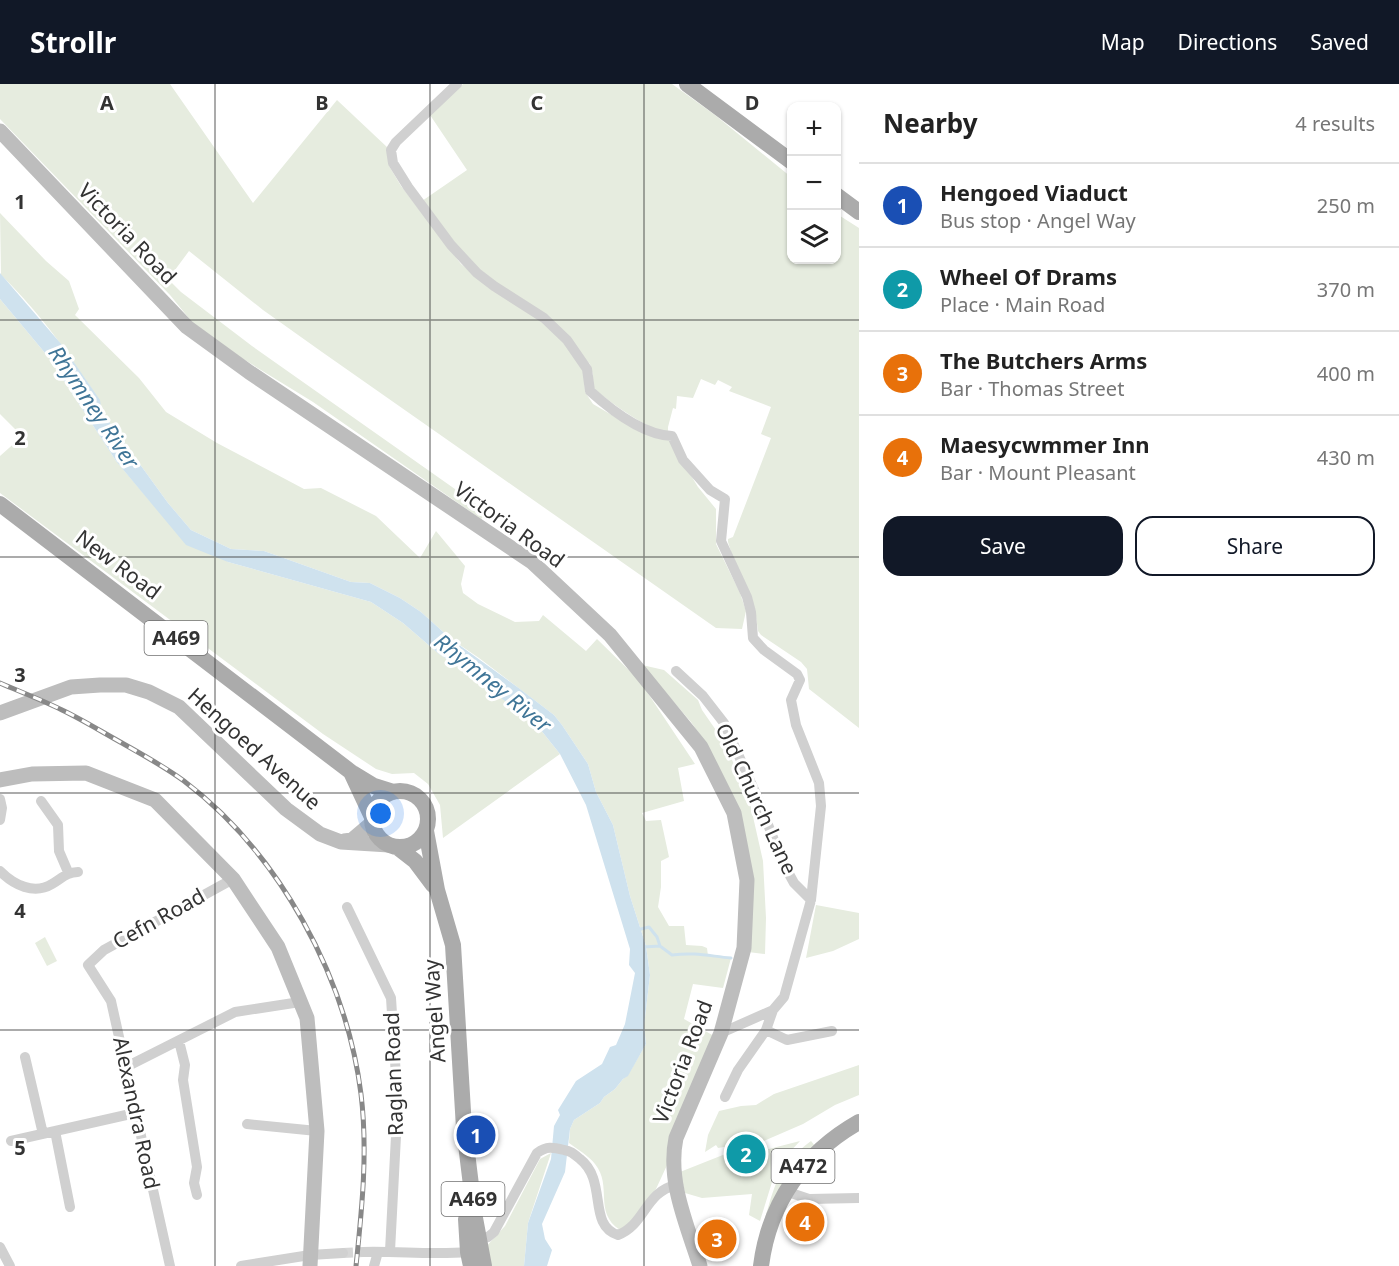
<!DOCTYPE html>
<html lang="en">
<head>
<meta charset="utf-8">
<style>
  :root { --surface:#fff; --page:#f6f6f6; --text:#222; --muted:#767676; --line:#e0e0e0; --accent:#111827 }
  body { margin:0; font-family:"Noto Sans",sans-serif; background:var(--page); color:var(--text) }
  .controls { position:absolute; right:18px; top:18px; display:grid; overflow:hidden; border-radius:12px; box-shadow:0 2px 4px #0004 }
  .controls button { width:54px; height:54px; display:grid; place-items:center; padding:0; border:0; border-bottom:2px solid var(--line); background:var(--surface); color:var(--text); font:30px sans-serif }
  .you { position:absolute; left:381px; top:730px; width:21px; height:21px; margin:-15px; border:4px solid #fff; border-radius:50%; background:#1a73e8; box-shadow:0 0 0 9px #1a73e833 }
  .badge { display:grid; place-items:center; width:39px; height:39px; border-radius:50%; background:var(--accent); color:#fff; font-size:20px; font-weight:700 }
  .pin { position:absolute; translate:-50% -50%; border:3px solid #fff; box-shadow:0 2px 6px #0006 }
  .list { margin:0; padding:0; list-style:none }
  h2 { display:flex; justify-content:space-between; align-items:center; height:78px; margin:0; padding:0 24px; font-size:26px }
  h2 small { font-size:20px; font-weight:400; color:var(--muted) }
  .list li { display:grid; grid-template-columns:39px 1fr auto; gap:18px; align-items:center; box-sizing:border-box; height:84px; padding:0 24px; border-top:2px solid var(--line) }
  .list b { display:block; font-size:22px; white-space:nowrap }
  .list p { margin:0; font-size:20px; white-space:nowrap; color:var(--muted) }
  .list em { font-size:20px; font-style:normal; color:var(--muted) }
  .actions { display:flex; gap:12px; padding:18px 24px }
  .actions a { flex:1; padding:14px 0; border:2px solid var(--accent); border-radius:18px; text-align:center; font-size:21px; color:var(--accent) }
  .actions .main { background:var(--accent); color:#fff }
  .icon { flex:none; width:33px; height:33px; fill:none; stroke:currentColor; stroke-width:2; stroke-linecap:round; stroke-linejoin:round }
  .map { position:relative; flex:none; width:859px; height:1182px; overflow:hidden }
  header { display:flex; align-items:center; gap:36px; box-sizing:border-box; height:84px; padding:0 30px; background:var(--accent); color:#fff }
  header strong { font-size:28px }
  nav { display:flex; gap:33px; margin-inline-start:auto; font-size:21px }
  main { display:flex }
  aside { flex:1; background:var(--surface) }
  .map>svg:first-child { display:block }
  .green { fill:#e6ecdf }
  .water { fill:#cfe2ee }
  .lines { fill:none; stroke-linecap:round; stroke-linejoin:round }
  .stream { stroke:#cfe2ee; stroke-width:3 }
  .street-tunnel { stroke:#d6d6d6; stroke-width:10; stroke-dasharray:10 5; stroke-linecap:butt }
  .street { stroke:#d0d0d0; stroke-width:10 }
  .secondary { stroke:#bdbdbd; stroke-width:15 }
  .primary { stroke:#ababab; stroke-width:16 }
  .rail-casing { stroke:#888; stroke-width:5 }
  .rail { stroke:#fff; stroke-width:3; stroke-dasharray:9; stroke-linecap:butt }
  .grid { fill:none; stroke:#333; stroke-width:1.5; stroke-opacity:0.55 }
  .labels { text-anchor:middle; stroke-width:6; stroke-linejoin:round; paint-order:stroke }
  .shield { fill:#fff; stroke:#707070; stroke-width:1.5 }
  .shield-label { font-size:20px; font-weight:bold; fill:#333 }
  .street-label { font-size:21px; fill:#333; stroke:#fff }
  .water-label { font-size:22px; font-style:italic; fill:#3f7597; stroke:#fff }
  .grid-label { font-size:20px; text-anchor:middle; font-weight:bold; fill:#333; stroke:#fff; stroke-width:6; stroke-linejoin:round; paint-order:stroke }
</style>
</head>
<body>
<header>
<strong>Strollr</strong>
<nav><a>Map</a><a>Directions</a><a>Saved</a></nav>
</header>
<main>
<div class="map">
<svg width="859" height="1182" viewBox="0 0 859 1182">
  <rect width="100%" height="100%" fill="#fff"/>
  <!-- green -->
  <path class="green" d="M0,0H170L253,119L337,16L388,64L389,82L401,102L461,180L492,205L545,239L559,251L584,288L585,308L593,320L622,337L669,356L698,403L716,425V460L740,509L746,527L742,545L716,544L322,268L263,226L189,167L175,186L178,191L171,198L181,208L252,262L489,429L481,435L313,318L240,273L192,238L170,211L0,35Z
    M463,0H672L715,31L791,93L792,176H836L837,130L859,144V644L809,605L807,585L801,578L761,551L758,547L755,525L737,487L728,458V455L733,453L771,354L761,350L771,323L729,307L732,303L718,296L715,301L701,295L693,314L677,312L676,325L673,324L668,343V351C640,339 617,324 593,304V291L590,280L491,194L472,180L422,117L467,86L430,31Z
    M0,129L46,177L69,197L79,225L75,231L139,294L166,328L217,359L304,405L321,404L376,432L420,474L436,447L465,482L461,500L463,509L478,520L515,538L539,537L543,531L586,567L597,555L639,596L695,680L678,684L684,717L642,729L646,737L661,736L669,773L661,777V803L658,823L669,842H684L686,861L702,862L707,864L708,872L731,874L723,904L693,900L684,935L714,952L668,1079L656,1105L627,1143L620,1146C593,1128 613,1102 595,1080C589,1072 577,1065 569,1059L570,1045L574,1036L600,1019L604,1013L615,1005L623,995L628,991L646,960L644,942L650,891L646,862L630,812L613,741L596,708L588,680L562,641L554,631L479,574L451,555L421,528L400,514L370,499L351,498L264,467L231,465L191,446L168,419L102,328C99,312 89,301 80,288C57,253 31,220 1,191Z
    M0,215L50,275L116,377L150,417L228,478L371,518L403,539L439,570L481,598L526,632L540,645L560,670L443,754L440,721L428,700L414,689L392,690L376,685L323,650L0,409V372L18,356L15,345L0,330Z
    M642,581L664,586L698,616L702,626L720,652L747,706L763,777L766,834L765,870L748,868L751,813L707,661L691,638Z
    M816,821L859,829V855L833,867L806,874Z
    M45,853L57,877L47,882L35,859Z
    M859,981V1011L835,1021L803,1040L757,1060H742L718,1064L716,1061L705,1068L708,1051L719,1027L741,1022L756,1021L774,1010Z
    M800,1057L777,1082L760,1137L749,1131L752,1110L702,1114L685,1109L680,1088L738,1065L765,1066Z
    M811,1057L815,1062L764,1138C775,1100 778,1082 811,1057Z
    M551,1069L528,1139L524,1182H487L484,1165L505,1142L540,1075Z"/>
  <!-- water -->
  <path class="water" d="M0,189L62,261L100,316L102,328L168,419L191,446L231,465L264,467L351,498L370,499L400,514L421,528L451,555L520,605L554,631L562,641L588,680L596,708L613,741L630,812L646,862L650,891L644,942L646,960L628,992L623,995L615,1005L604,1013L600,1019L574,1036L570,1045L565,1088L542,1140L545,1155L552,1166L547,1182H524L528,1139L551,1075L554,1042L560,1031L558,1026L576,997L602,980L610,963L616,961L625,940L635,889L629,881L630,865L586,721L560,670L540,645L481,598L439,570L403,539L371,518L228,478L186,461L116,377L50,275L0,215Z"/>
  <g class="lines">
    <!-- stream -->
    <path class="stream" d="M637,846L649,843L657,853L660,862
      M643,863L660,862L672,871C695,868 709,872 731,874"/>
    <!-- street-tunnel -->
    <path class="street-tunnel" d="M343,1169L363,1168"/>
    <!-- street -->
    <path class="street" d="M457,0L396,58L391,66L393,79L408,103L451,161L477,189L494,202L544,234L567,256L587,285L590,307C611,326 643,351 672,352L683,376L710,406L725,415L721,457L747,513L751,528L753,554L764,566L797,590L800,596L791,616L796,641L819,699L821,722L811,816L784,913L773,926L721,949
      M676,587L703,612L724,639L756,710L783,779L794,799L811,816
      M0,715L2,724L0,736
      M41,717L58,741L59,767L68,788
      M0,787C14,801 34,811 52,800C62,794 67,788 78,788
      M347,823L391,914L397,1008L396,1052L390,1167
      M773,926L766,946L787,956L832,947
      M179,957L185,981L183,996L197,1083L194,1099L197,1111
      M25,973L43,1050
      M126,983L235,928L300,918
      M725,1013L738,986L766,946
      M247,1040L317,1047
      M55,1047L70,1123
      M11,1057L135,1029
      M785,1107L809,1115L859,1114
      M479,1155L488,1153L494,1148L537,1069C547,1062 552,1063 564,1066C571,1067 574,1070 580,1075C608,1097 587,1141 618,1151C645,1141 645,1108 676,1101
      M0,1163L10,1182
      M363,1168C398,1167 433,1171 468,1168
      M170,1182L111,917L88,881L104,866L233,795
      M241,1182L310,1171L343,1169
      M374,1182L378,1168"/>
    <!-- secondary -->
    <path class="secondary" d="M0,47L187,243L249,288L532,478L610,551L701,663L734,729L747,796L744,864L721,949L676,1054C667,1097 687,1141 700,1182
      M0,629L71,603L100,601H126L149,608L179,623L286,725L320,750L341,758L389,761
      M0,696L32,690L86,689L155,716L233,795L278,863L307,934L317,1047L310,1182
      M344,757L352,756L372,739"/>
    <!-- primary -->
    <path class="primary" d="M687,0L792,78
      M836,111L859,128
      M0,420L351,688L374,702L393,708
      M351,688L372,733
      M372 735a28 28 0 1 1 56 0a28 28 0 1 1-56 0Z
      M426,747L437,806L453,861L464,1044L475,1134L484,1182
      M397,763L415,777L433,801
      M466,1135L468,1168L471,1182
      M761,1182C769,1119 804,1069 859,1038"/>
    <defs>
      <path id="rail" d="M0,599C21,608 42,616 62,626C83,636 102,648 122,659C143,671 165,683 184,697C279,769 346,892 361,1010C368,1068 362,1124 356,1182"/>
    </defs>
    <!-- rail casing -->
    <use href="#rail" class="rail-casing"/>
    <!-- rail -->
    <use href="#rail" class="rail"/>
  </g>
  <!-- grid -->
  <path class="grid" d="M215,0V1182M430,0V1182M644,0V1182M0,236H859M0,473H859M0,709H859M0,946H859"/>
  <g class="labels">
    <!-- shield labels -->
    <g class="shield">
      <rect x="144.5" y="537" width="63" height="34" rx="4.5"/>
      <rect x="771.5" y="1065" width="63" height="34" rx="4.5"/>
      <rect x="441.5" y="1098" width="63" height="34" rx="4.5"/>
    </g>
    <g class="shield-label">
      <text x="176" y="561">A469</text>
      <text x="803" y="1089">A472</text>
      <text x="473" y="1122">A469</text>
    </g>
    <!-- street labels -->
    <g class="street-label">
      <text transform="translate(127 150) rotate(46)" y="7">Victoria Road</text>
      <text transform="translate(509 441) rotate(36)" y="7">Victoria Road</text>
      <text transform="translate(118 481) rotate(37)" y="7">New Road</text>
      <text transform="translate(254 665) rotate(42)" y="7">Hengoed Avenue</text>
      <text transform="translate(756 715) rotate(65)" y="7">Old Church Lane</text>
      <text transform="translate(159 835) rotate(-29)" y="7">Cefn Road</text>
      <text transform="translate(435 927) rotate(-94)" y="7">Angel Way</text>
      <text transform="translate(683 978) rotate(-69)" y="7">Victoria Road</text>
      <text transform="translate(394 990) rotate(-92)" y="7">Raglan Road</text>
      <text transform="translate(136 1029) rotate(78)" y="7">Alexandra Road</text>
    </g>
    <!-- water labels -->
    <g class="water-label">
      <text transform="translate(94 323) rotate(56)" y="8">Rhymney River</text>
      <text transform="translate(493 599) rotate(39)" y="8">Rhymney River</text>
    </g>
  </g>
  <g class="grid-label">
    <text x="107" y="26">A</text>
    <text x="322" y="26">B</text>
    <text x="537" y="26">C</text>
    <text x="752" y="26">D</text>
    <text x="20" y="125">1</text>
    <text x="20" y="361">2</text>
    <text x="20" y="598">3</text>
    <text x="20" y="834">4</text>
    <text x="20" y="1071">5</text>
  </g>
</svg>
<div class="controls">
<button>+</button>
<button>−</button>
<button><svg class="icon" aria-label="layers" viewBox="0 0 24 24"><path d="M12 4l9 5-9 5-9-5zM3 14l9 5 9-5"/></svg></button>
</div>
<div class="you"></div>
<div class="pin badge" style="left:476px;top:1051px;background:#1a4fb4">1</div>
<div class="pin badge" style="left:746px;top:1070px;background:#0f9aa8">2</div>
<div class="pin badge" style="left:717px;top:1155px;background:#e8710a">3</div>
<div class="pin badge" style="left:805px;top:1138px;background:#e8710a">4</div>
</div>
<aside>
<h2>Nearby<small>4 results</small></h2>
<ul class="list">
<li><span class="badge" style="background:#1a4fb4">1</span><div><b>Hengoed Viaduct</b><p>Bus stop · Angel Way</p></div><em>250 m</em></li>
<li><span class="badge" style="background:#0f9aa8">2</span><div><b>Wheel Of Drams</b><p>Place · Main Road</p></div><em>370 m</em></li>
<li><span class="badge" style="background:#e8710a">3</span><div><b>The Butchers Arms</b><p>Bar · Thomas Street</p></div><em>400 m</em></li>
<li><span class="badge" style="background:#e8710a">4</span><div><b>Maesycwmmer Inn</b><p>Bar · Mount Pleasant</p></div><em>430 m</em></li>
</ul>
<div class="actions"><a class="main">Save</a><a>Share</a></div>
</aside>
</main>
</body>
</html>
